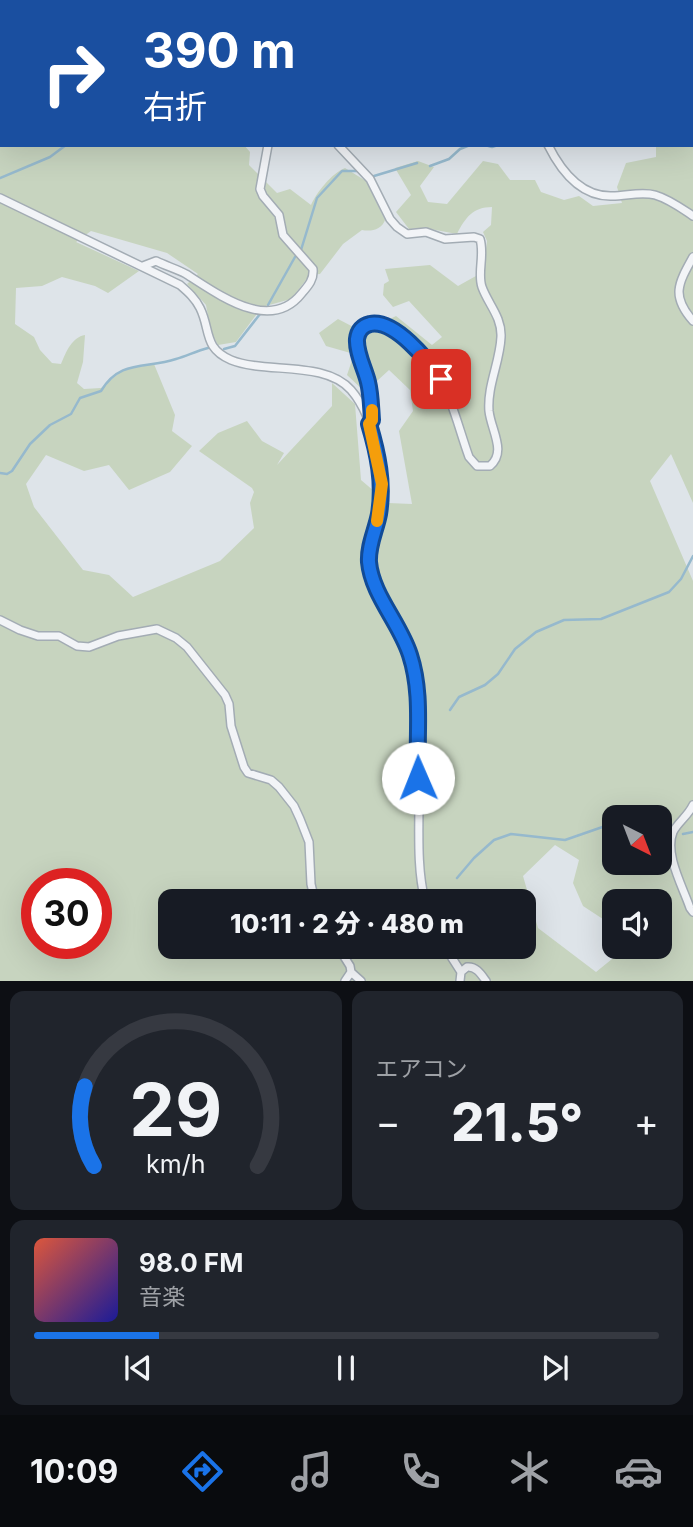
<!DOCTYPE html>
<html lang="ja">
<head>
<meta charset="utf-8">
<style>
  :root { --surface:#171b24; --page:#20242c; --text:#f1f3f6; --muted:#9ea1a6; --line:#363941; --accent:#1a73e8 }
  body { margin:0; font-family:Inter,"Noto Sans JP",sans-serif; background:var(--page); color:var(--text); height:100vh; display:flex; flex-direction:column; font-size:26px; white-space:nowrap }
  * { box-sizing:border-box; margin:0 }
  p { font-size:23px; color:var(--muted) }
  .icon { flex:none; width:38px; height:38px; fill:none; stroke:currentColor; stroke-width:2; stroke-linecap:round; stroke-linejoin:round }
  .map { position:relative; height:981px; overflow:hidden }
  .panel { display:flex; flex-direction:column; gap:10px; padding:10px; background:#0d0f14; flex:1 }
  .panel>* { flex:none }
  .top-card { position:absolute; left:0px; top:0px; width:693px; height:147px; box-shadow:0 7px 28px #0002; background:#1a4fa0; color:#fff; overflow:hidden }
  .needle { width:46px; rotate:138deg }
  .tools { position:absolute; left:602px; top:805px; display:grid; gap:14px }
  .tools a { display:grid; place-items:center; width:70px; height:70px; border-radius:14px; background:var(--surface); box-shadow:0 7px 28px #0002; font-size:35px }
  .speed { position:absolute; left:21px; top:868px; display:flex; gap:14px; font-size:35px; font-weight:700; text-align:center }
  .speed>* { display:grid; place-content:center; width:91px; height:91px; border-radius:50%; background:var(--surface); box-shadow:0 7px 28px #0002; line-height:1 }
  .speed .limit { border:10px solid #d22; background:#fff; color:#111 }
  .pin { position:absolute; display:grid; place-items:center; width:60px; height:60px; color:#fff; margin:-30px; border-radius:14px; box-shadow:0 4px 10px #0006 }
  .me { position:absolute; width:77px; margin:-38px; rotate:359deg; stroke-linejoin:round; filter:drop-shadow(0 0 5px #0008) }
  .turn { display:flex; align-items:center; gap:24px; height:147px; padding:0 28px; font-size:32px }
  .turn .icon { width:91px; height:91px; stroke-width:2.5 }
  .turn b { display:block; font-size:49px; line-height:60px }
  .big { font-size:52px; font-weight:800; line-height:1.1 }
  .panel .widget { flex:1; display:flex; flex-direction:column; justify-content:center; gap:10px; min-width:0; padding:0 24px; border-radius:14px; background:var(--page) }
  .panel .dial { align-items:center; gap:0 }
  .dial svg { height:182px; overflow:visible; fill:none; stroke:var(--line); stroke-width:7; stroke-linecap:round; text-anchor:middle }
  .dial text { fill:var(--text); stroke:none }
  .song { display:flex; align-items:center; gap:21px }
  .cover { width:84px; height:84px; border-radius:10px; background:linear-gradient(135deg,hsl(10 70% 55%),hsl(240 70% 35%)) }
  .played { height:7px; border-radius:4px; background:linear-gradient(90deg,var(--accent) 20%,var(--line) 20%) }
  .keys { display:flex; justify-content:space-around; direction:ltr }
  .heat { display:flex; justify-content:space-between; align-items:center; font-size:38px; direction:ltr }
  .panel .tiles { flex:1; display:grid; gap:10px; grid-template-columns:1fr 1fr }
  .widget:last-child { grid-column:span 2 }
  .trip { position:absolute; left:158px; top:889px; width:378px; height:70px; border-radius:14px; background:var(--surface); box-shadow:0 7px 28px #0002; font-weight:800; line-height:70px; text-align:center }
  .tab-bar { display:flex; height:112px; justify-content:space-around; align-items:center; background:#090b0e; color:var(--muted) }
  .tab-bar .icon { width:49px; height:49px }
  .tab-bar .on { color:var(--accent) }
  .tab-bar b { font-size:32px; color:var(--text) }
  .map>svg:first-child { display:block }
  .green { fill:#c7d4bf; fill-rule:evenodd }
  .lines { fill:none; stroke-linecap:round; stroke-linejoin:round }
  .stream { stroke:#96b9cd; stroke-width:2.5 }
  .street-casing { stroke:#a3acb4; stroke-width:10 }
  .street { stroke:#f2f4f7; stroke-width:7 }
  .route-casing { stroke:#114b97; stroke-width:18 }
  .route { stroke:#1a73e8; stroke-width:12 }
  .slow { stroke:#f59e0b; stroke-width:12 }
</style>
</head>
<body>
<div class="map">
<svg width="693" height="981" viewBox="0 0 693 981">
  <rect width="100%" height="100%" fill="#dee4e9"/>
  <path class="green" d="M 0,0 L 145,0 L 2,2 L 2,145 L 244,145 L 250,152 L 249,165 L 277,193 L 290,189 L 311,205 C 317,192 331,174 345,168 L 366,181 L 385,220 C 382,229 372,232 362,230 L 343,244 L 320,274 L 310,275 L 291,299 L 262,307 L 236,342 L 218,345 L 211,332 L 206,305 L 187,284 L 198,274 L 167,253 L 91,231 L 76,242 L 139,271 L 108,293 L 95,286 L 62,277 L 42,286 L 16,288 L 15,324 L 34,337 L 40,350 L 52,363 L 61,364 C 66,352 72,337 85,335 L 83,362 L 77,383 L 84,389 L 101,388 L 123,370 L 154,364 L 175,415 L 172,431 L 192,446 L 170,472 L 129,490 L 109,465 L 84,471 L 46,455 L 26,484 L 34,507 L 83,570 L 109,575 L 133,597 L 220,561 L 254,528 L 250,503 L 254,492 L 252,488 L 199,451 L 218,433 L 247,421 L 262,441 L 284,453 L 277,465 L 332,406 L 332,383 L 355,404 L 361,480 L 388,503 L 412,504 L 399,431 L 413,411 L 410,390 L 389,370 L 365,392 L 347,375 L 354,354 L 326,346 L 319,333 L 338,319 L 363,332 L 396,316 L 432,345 L 442,337 L 409,301 L 393,307 L 383,295 L 384,284 L 389,281 L 385,269 L 430,265 L 458,286 L 483,272 L 487,241 L 483,232 L 491,225 L 492,207 C 473,207 465,218 457,234 L 425,228 L 409,229 L 396,212 L 411,195 L 395,168 L 418,161 L 434,167 L 420,186 L 428,202 L 447,204 L 483,161 L 498,164 L 510,180 L 535,180 L 541,192 L 564,200 L 579,196 L 593,206 L 622,203 L 617,187 L 626,163 L 656,157 L 656,147 L 645,145 L 691,145 L 693,128 L 693,503 L 671,454 L 650,481 L 693,581 L 693,981 L 0,981 ZM 614,817 L 660,817 L 660,863 L 614,863 ZM 555,845 L 579,860 L 573,883 L 583,906 L 612,925 L 614,937 L 614,901 L 660,901 L 660,947 L 616,947 L 617,955 L 596,972 L 538,928 L 523,876 ZM 37,884 L 96,884 L 96,943 L 37,943 ZM 170,901 L 523,901 L 523,947 L 170,947 Z"/>
  <g class="lines">
    <path class="stream" d="M 236,2 L 237,0
      M 691,98 L 693,97
      M 485,145 L 492,147 L 498,145
      M 430,166 L 449,159 L 460,149 L 470,145
      M 374,176 L 417,163
      M 0,178 L 50,157 L 66,145
      M 301,250 L 317,198 L 342,171 L 358,171
      M 268,305 L 295,257
      M 224,349 L 235,346 L 260,314
      M 0,473 L 7,474 L 12,471 L 30,444 L 50,425 L 71,414 L 80,398 L 101,391 C 120,359 146,369 176,359 C 187,356 196,351 208,348
      M 450,710 L 459,697 L 485,685 L 498,674 L 515,649 L 536,632 L 564,620 L 601,619 L 669,592 L 681,579 L 693,556
      M 660,826 L 663,827
      M 683,834 L 693,832
      M 457,878 L 474,858 L 494,840 L 511,834 L 565,840 L 614,823"/>
    <g class="street-casing">
      <path id="street" d="M 465,0 L 466,2
        M 292,2 L 293,0
        M 338,145 L 370,179 L 390,219 L 397,227 L 407,234 L 426,232 L 445,239 L 474,237 L 480,239 C 485,255 477,273 482,287 C 488,304 502,317 501,337 C 500,362 487,386 489,411 C 491,430 507,452 490,466 L 477,466 L 469,457 C 460,432 453,403 441,379 C 432,361 401,330 381,324 C 376,322 371,324 365,325 C 347,341 366,366 369,385 C 371,396 371,409 372,420 L 369,424
        M 548,145 C 561,171 581,197 612,196 C 627,196 641,191 655,195 C 669,199 681,208 693,216
        M 0,198 L 180,285 C 188,292 195,298 200,308 C 211,330 203,348 231,360 C 265,374 325,360 351,390 C 376,419 386,480 379,517 C 375,532 367,547 369,563 C 372,588 390,607 401,629 C 407,643 413,659 416,674 C 421,700 418,727 417,754 C 416,769 419,785 419,801 C 419,834 417,869 425,901
        M 693,257 C 678,284 671,296 693,321
        M 143,266 L 156,261 C 166,266 177,269 186,274 C 218,294 270,334 302,293 C 309,285 314,279 313,269 L 283,235 L 279,215 L 263,196 L 260,189 L 268,145
        M 0,620 L 20,630 L 38,636 L 59,636 L 77,646 L 89,647 L 118,636 L 157,629 L 176,638 L 187,647 L 225,695 L 229,704 L 231,726 L 244,767 L 248,773 L 271,780 L 279,787 L 294,806 L 300,819 L 309,842 L 311,884 L 315,901
        M 693,805 C 688,816 678,822 673,832 C 664,854 683,887 690,908 L 693,912
        M 338,947 L 350,966 L 351,972 L 361,981
        M 445,947 L 461,972 L 460,981
        M 461,972 L 467,967 C 476,966 481,974 486,981
        M 345,981 L 351,972"/>
    </g>
    <use href="#street" class="street"/>
  </g>
  <g class="lines">
    <g class="route-casing">
      <path id="route" d="M 418,778 C 416,736 423,695 410,655 C 400,623 372,595 369,562 C 368,545 376,530 379,514 C 384,483 378,454 369,424 L 372,420 C 371,407 371,394 368,382 C 365,369 356,353 357,339 C 358,331 362,326 370,324 C 395,319 428,361 441,379"/>
    </g>
    <use href="#route" class="route"/>
    <path class="slow" d="M 372,410 L 372,420 L 369,424 L 382,484 L 377,521"/>
  </g>
</svg>
<div class="tools">
<a><svg class="needle" viewBox="-14 -14 28 28"><path d="M0-13l5 13h-10z" fill="#e53935"/><path d="M0 13l5-13h-10z" fill="#9ea1a6"/></svg></a>
<a><svg class="icon" aria-label="sound" viewBox="0 0 24 24"><path d="M4 9h4l5-4v14l-5-4H4zM17 9q2 3 0 6"/></svg></a>
</div>
<div class="speed"><div class="limit">30</div></div>
<div class="pin" style="left:441px;top:379px;background:#d93025"><svg class="icon" aria-label="arrive" viewBox="0 0 24 24"><path d="M6 21V4h12l-3 4 3 4H6"/></svg></div>
<svg class="me" style="left:418px;top:778px" viewBox="-20 -20 40 40"><circle r="19" fill="#fff"/><path d="M0-13L10 11 0 6-10 11z" fill="#1a73e8"/></svg>
<div class="trip">10:11 · 2 分 · 480 m</div>
<div class="top-card">
<div class="turn"><svg class="icon" aria-label="right" viewBox="0 0 24 24"><path d="M7 20v-9h11M14 6l5 5-5 5"/></svg><div><b>390 m</b>右折</div></div>
</div>
</div>
<section class="panel">
<div class="tiles">
<div class="widget dial"><svg viewBox="0 0 100 80">
<path d="M14 69A42 42 0 1 1 86 69"/>
<path d="M14 69A42 42 0 0 1 10 34" stroke="#1a73e8"/>
<text x="50" y="56" font-size="32" font-weight="700">29</text>
<text x="50" y="72" font-size="11">km/h</text>
</svg></div>
<div class="widget"><p>エアコン</p>
<div class="heat"><a>−</a><b class="big">21.5°</b><a>+</a></div>
</div>
<div class="widget">
<div class="song"><i class="cover"></i><div><b>98.0 FM</b><p>音楽</p></div></div>
<div class="played"></div>
<div class="keys"><svg class="icon" aria-label="previous" viewBox="0 0 24 24"><path d="M18 5L8 12l10 7zM5 5v14"/></svg><svg class="icon" aria-label="pause" viewBox="0 0 24 24"><path d="M8 5v14M16 5v14"/></svg><svg class="icon" aria-label="next" viewBox="0 0 24 24"><path d="M6 5l10 7-10 7zM19 5v14"/></svg></div>
</div>
</div>
</section>
<nav class="tab-bar">
<b>10:09</b>
<svg class="icon on" aria-label="directions" viewBox="0 0 24 24"><path d="M12 3l9 9-9 9-9-9zM9 14v-3h6M13 9l2 2-2 2"/></svg>
<svg class="icon" aria-label="music" viewBox="0 0 24 24"><path d="M9 18V5l10-2v13"/><circle cx="6" cy="18" r="3"/><circle cx="16" cy="16" r="3"/></svg>
<svg class="icon" aria-label="phone" viewBox="0 0 24 24"><path d="M5 4h4l2 5-3 2q2 4 5 5l2-3 5 2v4C11 20 4 13 5 4z"/></svg>
<svg class="icon" aria-label="climate" viewBox="0 0 24 24"><path d="M12 3v18M4 7l16 10M4 17L20 7"/></svg>
<svg class="icon" aria-label="car" viewBox="0 0 24 24"><path d="M5 17H2v-5l4-1 3-4h7l3 4 3 1v5h-3M9 17h6M6 11h13"/><circle cx="7" cy="17" r="2"/><circle cx="17" cy="17" r="2"/></svg>
</nav>
</body>
</html>
